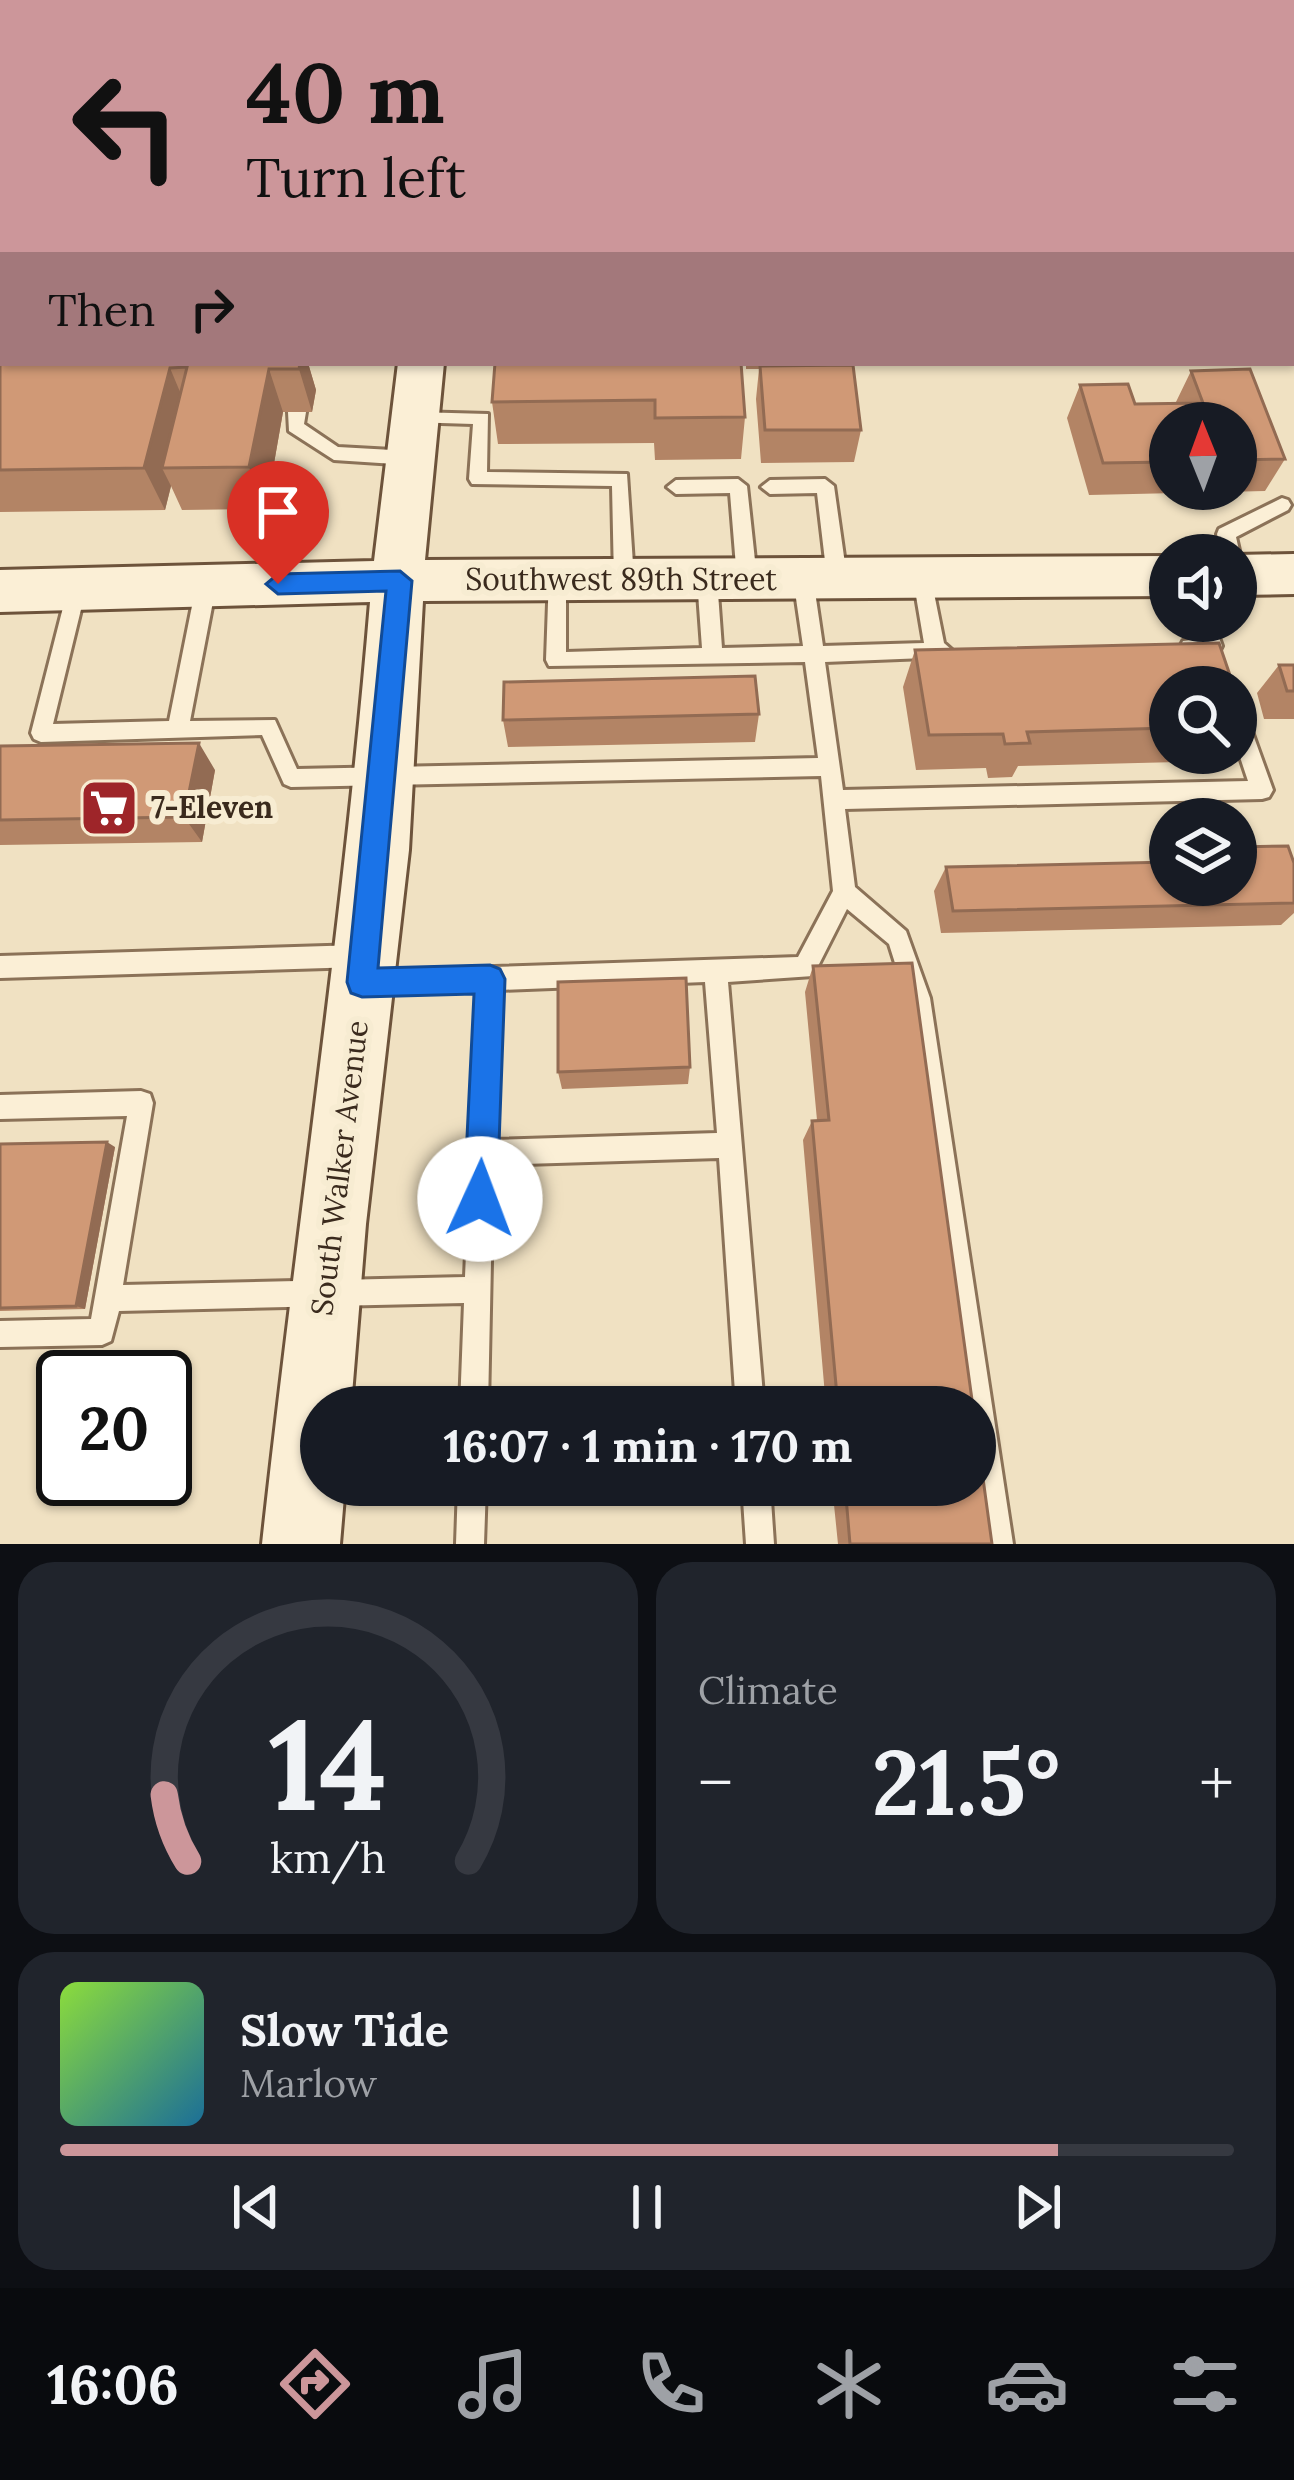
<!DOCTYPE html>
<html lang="en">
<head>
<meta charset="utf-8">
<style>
  :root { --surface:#171b24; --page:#20242c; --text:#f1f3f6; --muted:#9ea1a6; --line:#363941; --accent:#cc969a }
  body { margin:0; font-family:Lora,serif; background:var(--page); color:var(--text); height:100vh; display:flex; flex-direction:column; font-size:45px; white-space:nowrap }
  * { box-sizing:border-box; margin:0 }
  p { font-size:39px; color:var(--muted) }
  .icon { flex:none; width:66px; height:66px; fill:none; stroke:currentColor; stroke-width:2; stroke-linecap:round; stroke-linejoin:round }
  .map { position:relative; height:1544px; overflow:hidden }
  .side { display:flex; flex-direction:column; gap:18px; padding:18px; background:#0d0f14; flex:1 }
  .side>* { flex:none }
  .top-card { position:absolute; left:0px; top:0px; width:1296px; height:366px; box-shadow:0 3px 9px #0004; background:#cc969a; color:#111; overflow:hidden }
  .needle { width:78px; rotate:359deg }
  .fabs { position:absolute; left:1149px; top:402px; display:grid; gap:24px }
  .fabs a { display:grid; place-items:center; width:108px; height:108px; border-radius:50%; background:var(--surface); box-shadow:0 3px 9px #0004; font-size:60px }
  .speed { position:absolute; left:36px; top:1350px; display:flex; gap:24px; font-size:60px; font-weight:700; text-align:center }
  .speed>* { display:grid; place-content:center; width:156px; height:156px; border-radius:50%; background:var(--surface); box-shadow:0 3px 9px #0004; line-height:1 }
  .speed .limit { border:6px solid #111; border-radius:18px; background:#fff; color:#111 }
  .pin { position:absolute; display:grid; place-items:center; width:102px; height:102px; color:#fff; margin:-123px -51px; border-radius:50% 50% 50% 0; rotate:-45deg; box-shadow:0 0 12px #0007 }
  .pin .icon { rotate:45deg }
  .me { position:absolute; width:132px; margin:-66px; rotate:2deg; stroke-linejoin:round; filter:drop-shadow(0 0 9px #0008) }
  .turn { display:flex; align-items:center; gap:42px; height:252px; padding:0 48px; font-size:54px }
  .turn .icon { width:156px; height:156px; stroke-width:2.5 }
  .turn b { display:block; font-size:84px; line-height:102px }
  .then { display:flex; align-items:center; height:114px; padding:0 48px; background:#0003; gap:24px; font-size:45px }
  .big { font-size:90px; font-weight:700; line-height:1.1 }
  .side .tile { flex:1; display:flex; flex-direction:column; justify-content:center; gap:18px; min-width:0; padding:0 42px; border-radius:36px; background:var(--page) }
  .side .dial { align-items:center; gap:0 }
  .dial svg { height:312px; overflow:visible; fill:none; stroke:var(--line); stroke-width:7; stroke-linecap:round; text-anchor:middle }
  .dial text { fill:var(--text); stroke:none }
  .song { display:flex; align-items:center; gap:36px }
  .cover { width:144px; height:144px; border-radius:18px; background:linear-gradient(135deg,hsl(90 70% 55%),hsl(200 70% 35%)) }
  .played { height:12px; border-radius:6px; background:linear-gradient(90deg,var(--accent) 85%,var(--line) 85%) }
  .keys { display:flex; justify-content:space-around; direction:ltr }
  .heat { display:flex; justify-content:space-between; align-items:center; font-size:66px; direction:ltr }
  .side .tiles { flex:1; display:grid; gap:18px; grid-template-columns:1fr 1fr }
  .tile:last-child { grid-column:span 2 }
  .trip { position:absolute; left:300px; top:1386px; width:696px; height:120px; border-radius:60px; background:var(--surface); box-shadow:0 3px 9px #0004; font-weight:700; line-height:120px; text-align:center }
  .tabs { display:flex; height:192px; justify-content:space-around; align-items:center; background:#090b0e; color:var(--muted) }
  .tabs .icon { width:84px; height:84px }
  .tabs .active { color:var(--accent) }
  .tabs b { font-size:54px; color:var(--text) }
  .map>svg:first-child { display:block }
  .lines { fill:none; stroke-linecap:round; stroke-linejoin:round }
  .lane-casing { stroke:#8b7258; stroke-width:6 }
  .street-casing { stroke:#8b7258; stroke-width:6 }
  .secondary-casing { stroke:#6d533b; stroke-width:6 }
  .lane { fill:#fbefd6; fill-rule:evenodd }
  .street { fill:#fbefd6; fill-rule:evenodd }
  .secondary { fill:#fbefd6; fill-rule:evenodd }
  .wall { fill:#b38465; fill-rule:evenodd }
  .shaded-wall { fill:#926b53 }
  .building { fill:#d09976; stroke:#926b53; stroke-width:3 }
  .route { fill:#1a73e8; stroke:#114b97; stroke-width:3 }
  .labels { text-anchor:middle; stroke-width:12; stroke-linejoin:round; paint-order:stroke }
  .street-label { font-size:30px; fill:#3a2a1d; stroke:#f7ecd2 }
  .poi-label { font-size:30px; font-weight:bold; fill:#3a2a1d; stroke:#f7ecd2; text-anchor:start }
</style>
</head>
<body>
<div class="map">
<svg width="1294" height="1544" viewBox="0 0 1294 1544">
  <rect width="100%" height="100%" fill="#f0e1c2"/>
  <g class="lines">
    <g class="lane-casing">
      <path id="lane" d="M 0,176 L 3,176 L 3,186 L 0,186 Z
        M 0,227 L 3,227 L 3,237 L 0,237 Z
        M 297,406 L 306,412 L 304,424 L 338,447 L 410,451 L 419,458 L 410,465 L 334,460 L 289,431 L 288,412 Z
        M 415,412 L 488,414 L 487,472 L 627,474 L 634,579 L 631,584 L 624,587 L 614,579 L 612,486 L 472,484 L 469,479 L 473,424 L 409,422 L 406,418 Z
        M 738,479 L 747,486 L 757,579 L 747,587 L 737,579 L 730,493 L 676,494 L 667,487 L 676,480 Z
        M 825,479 L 834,486 L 847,578 L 837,585 L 827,578 L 817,493 L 770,494 L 761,487 L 770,480 Z
        M 1282,498 L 1288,500 L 1291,505 L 1288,510 L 1236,537 L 1240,555 L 1238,560 L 1236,555 L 1222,555 L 1217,534 L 1219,529 Z
        M 707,571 L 717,579 L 722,648 L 803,646 L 793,578 L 803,571 L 813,578 L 823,646 L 924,643 L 913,578 L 916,573 L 930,573 L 944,643 L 953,651 L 950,657 L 825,662 L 843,790 L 1248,781 L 1236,745 L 1236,706 L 1243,709 L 1246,715 L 1273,790 L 1269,797 L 1262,799 L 845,809 L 855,887 L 906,931 L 930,998 L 1013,1544 L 985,1544 L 975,1477 L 975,1407 L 965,1407 L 906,998 L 889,944 L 847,909 L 813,976 L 728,982 L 764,1407 L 736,1407 L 719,1158 L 493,1165 L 488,1407 L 460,1407 L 464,1303 L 119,1311 L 111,1341 L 102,1345 L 0,1347 L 0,1321 L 91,1319 L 127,1116 L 0,1119 L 0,1095 L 141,1091 L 150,1094 L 153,1103 L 123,1285 L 465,1277 L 477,990 L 370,993 L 362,990 L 358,982 L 362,974 L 370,971 L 798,957 L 833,891 L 821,776 L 291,787 L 284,784 L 262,735 L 41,742 L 34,739 L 31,733 L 69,584 L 76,581 L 86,589 L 53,724 L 169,721 L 196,586 L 206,578 L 216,586 L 190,721 L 275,720 L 297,769 L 818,758 L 805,662 L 549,666 L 546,660 L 549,575 L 563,575 L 566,580 L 566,652 L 702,648 L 697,579 ZM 705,982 L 717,1133 L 494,1140 L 500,990 Z
        M 1193,621 L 1213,621 L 1222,646 L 1219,652 L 1183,653 L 1180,647 L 1183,641 L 1199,639 Z
        M 359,945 L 367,948 L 370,956 L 367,964 L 359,967 L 0,978 L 0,956 Z
        M 458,1485 L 486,1485 L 484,1544 L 456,1544 Z
        M 742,1485 L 770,1485 L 774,1544 L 746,1544 Z"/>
    </g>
    <g class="street-casing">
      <path id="street" d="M 733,0 L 856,0 L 731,3 Z"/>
    </g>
    <g class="secondary-casing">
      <path id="secondary" d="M 446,0 L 482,0 L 482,3 L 446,3 Z
        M 398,363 L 444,363 L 425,560 L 1170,556 L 1170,596 L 423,601 L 409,850 L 366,1224 L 351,1407 L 321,1407 L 321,1485 L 345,1485 L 340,1544 L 262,1544 C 296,1230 344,917 370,602 L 0,612 L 0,570 L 374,561 Z
        M 1294,554 L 1294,594 L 1236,595 L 1235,555 Z"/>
    </g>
    <use href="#lane" class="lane"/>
    <use href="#street" class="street"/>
    <use href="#secondary" class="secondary"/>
  </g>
  <path class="wall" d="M 0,240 L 3,363 L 308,363 L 316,390 L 312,412 L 283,412 L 266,509 L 182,510 L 171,486 L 165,510 L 0,512 Z
    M 495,363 L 745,417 L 741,459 L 655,460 L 654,443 L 498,444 L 492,402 Z
    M 746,363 L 819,363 L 819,365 L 861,430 L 854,462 L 761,463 L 756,399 L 759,369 L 746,369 Z
    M 1191,371 L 1285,459 L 1265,491 L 1089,495 L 1067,418 L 1080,385 L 1135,404 L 1175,404 ZM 1170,423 L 1236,423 L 1236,489 L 1170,489 Z
    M 915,650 L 1170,687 L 1170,753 L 1225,753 L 1218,761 L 1018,766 L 1012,777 L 988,778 L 986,768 L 916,770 L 903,687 Z
    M 1279,665 L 1294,665 L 1294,719 L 1264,719 L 1257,693 Z
    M 1236,695 L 1246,726 L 1236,739 Z
    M 759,714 L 755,742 L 508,747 L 503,720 Z
    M 0,746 L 215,770 L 202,842 L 0,845 Z
    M 1294,863 L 1294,913 L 1281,925 L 941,933 L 934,891 L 946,867 Z
    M 813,966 L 973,1407 L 826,1407 L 803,1140 L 812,1121 L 817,1120 L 805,992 Z
    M 690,1067 L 688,1084 L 562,1089 L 558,1072 Z
    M 0,1144 L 115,1147 L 85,1309 L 0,1311 Z
    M 832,1485 L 975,1485 L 992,1544 L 838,1544 Z"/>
  <path class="shaded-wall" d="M 300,363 L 308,363 L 316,390 L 312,412 L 299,369 Z
    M 170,368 L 188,411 L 162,468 L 171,486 L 165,510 L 144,468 Z
    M 269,369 L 283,412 L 266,509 L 249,467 Z
    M 199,743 L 215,770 L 202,842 L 184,817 Z
    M 107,1142 L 115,1147 L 85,1309 L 76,1306 Z"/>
  <path class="building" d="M 0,240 L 3,240 L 3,363 L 300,363 L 299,369 L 269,369 L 249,467 L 162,468 L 187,367 L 170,368 L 144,468 L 0,470 Z
    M 495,363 L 741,363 L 745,417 L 655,418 L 655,400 L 492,402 Z
    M 853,365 L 861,430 L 765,430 L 760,366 Z
    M 1250,369 L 1285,459 L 1236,460 L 1236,423 L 1170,423 L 1170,462 L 1103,463 L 1080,385 L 1128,384 L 1135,404 L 1203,403 L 1191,371 Z
    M 1219,643 L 1234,687 L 1170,687 L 1170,728 L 1027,732 L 1030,743 L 1005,744 L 1003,734 L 929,735 L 915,650 Z
    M 1279,665 L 1294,665 L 1294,691 L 1287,691 Z
    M 755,676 L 759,714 L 503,720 L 504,682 Z
    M 1236,695 L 1246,726 L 1236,727 Z
    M 199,743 L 184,817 L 0,820 L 0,746 Z
    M 1288,846 L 1294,863 L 1294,903 L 953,911 L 946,867 L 1170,862 L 1170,885 L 1236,885 L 1236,847 Z
    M 912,963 L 973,1407 L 838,1407 L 812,1121 L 829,1120 L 813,966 Z
    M 686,978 L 690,1067 L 558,1072 L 558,982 Z
    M 107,1142 L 76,1306 L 0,1308 L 0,1144 Z
    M 975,1420 L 992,1544 L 850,1544 L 845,1485 L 975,1485 Z"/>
  <path class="route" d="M 400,571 L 412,581 L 378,968 L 490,965 L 500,969 L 505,979 L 497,1199 L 492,1210 L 480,1215 L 469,1210 L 464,1199 L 474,994 L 362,997 L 351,993 L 347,982 L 386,591 L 278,594 L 266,584 L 278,574 Z"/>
  <defs>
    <g id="supermarket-square" transform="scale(3)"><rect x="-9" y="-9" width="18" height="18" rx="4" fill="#9e2529" stroke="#f7ecd2"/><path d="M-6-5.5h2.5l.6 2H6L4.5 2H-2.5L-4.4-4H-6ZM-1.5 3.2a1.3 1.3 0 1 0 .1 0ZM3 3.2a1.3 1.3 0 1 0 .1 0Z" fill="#fff"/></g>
  </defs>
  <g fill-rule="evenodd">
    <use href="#supermarket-square" x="109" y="808"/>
  </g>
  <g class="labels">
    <g class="street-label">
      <text x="621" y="590">Southwest 89th Street</text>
      <text transform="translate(340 1168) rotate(-83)" y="10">South Walker Avenue</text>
    </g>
    <g class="poi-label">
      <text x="151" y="818">7-Eleven</text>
    </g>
  </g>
</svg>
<div class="fabs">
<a><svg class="needle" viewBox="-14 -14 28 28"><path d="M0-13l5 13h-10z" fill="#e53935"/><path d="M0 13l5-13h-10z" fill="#9ea1a6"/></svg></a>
<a><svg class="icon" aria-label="sound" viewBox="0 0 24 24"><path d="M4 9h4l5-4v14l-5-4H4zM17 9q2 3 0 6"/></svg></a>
<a><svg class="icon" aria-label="search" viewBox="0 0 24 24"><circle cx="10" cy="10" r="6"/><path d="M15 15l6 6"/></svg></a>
<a><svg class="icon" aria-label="layers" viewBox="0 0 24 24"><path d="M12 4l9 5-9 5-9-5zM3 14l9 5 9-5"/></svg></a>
</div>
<div class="speed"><div class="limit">20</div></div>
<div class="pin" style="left:278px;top:584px;background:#d93025"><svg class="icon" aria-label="arrive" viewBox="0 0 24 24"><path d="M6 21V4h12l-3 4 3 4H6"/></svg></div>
<svg class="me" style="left:480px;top:1199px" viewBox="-20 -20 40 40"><circle r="19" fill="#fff"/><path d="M0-13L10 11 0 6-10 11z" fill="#1a73e8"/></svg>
<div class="trip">16:07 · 1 min · 170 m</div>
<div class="top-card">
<div class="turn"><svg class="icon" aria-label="left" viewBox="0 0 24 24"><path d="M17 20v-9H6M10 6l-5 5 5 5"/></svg><div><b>40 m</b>Turn left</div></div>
<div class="then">Then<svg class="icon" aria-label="right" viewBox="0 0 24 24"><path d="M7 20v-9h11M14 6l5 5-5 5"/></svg></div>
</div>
</div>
<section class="side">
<div class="tiles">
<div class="tile dial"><svg viewBox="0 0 100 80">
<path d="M14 69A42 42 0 1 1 86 69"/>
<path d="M14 69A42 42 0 0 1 8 52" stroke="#cc969a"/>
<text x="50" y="56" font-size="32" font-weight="700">14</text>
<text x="50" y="72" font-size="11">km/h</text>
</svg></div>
<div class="tile"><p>Climate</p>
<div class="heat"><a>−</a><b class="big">21.5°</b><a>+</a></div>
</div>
<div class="tile">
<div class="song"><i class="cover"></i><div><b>Slow Tide</b><p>Marlow</p></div></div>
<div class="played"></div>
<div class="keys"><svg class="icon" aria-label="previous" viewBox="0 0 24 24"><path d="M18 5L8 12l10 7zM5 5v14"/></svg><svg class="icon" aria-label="pause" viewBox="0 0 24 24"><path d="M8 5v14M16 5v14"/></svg><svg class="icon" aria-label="next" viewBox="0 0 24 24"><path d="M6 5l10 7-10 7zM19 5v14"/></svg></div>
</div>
</div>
</section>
<nav class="tabs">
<b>16:06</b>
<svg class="icon active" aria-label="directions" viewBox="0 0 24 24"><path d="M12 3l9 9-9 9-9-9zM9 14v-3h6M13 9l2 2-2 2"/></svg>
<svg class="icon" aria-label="music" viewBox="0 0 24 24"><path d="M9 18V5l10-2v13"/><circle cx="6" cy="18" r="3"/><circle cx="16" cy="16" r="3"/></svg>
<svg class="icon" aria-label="phone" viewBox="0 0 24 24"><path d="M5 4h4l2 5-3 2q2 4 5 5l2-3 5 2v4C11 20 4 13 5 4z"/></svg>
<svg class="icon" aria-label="climate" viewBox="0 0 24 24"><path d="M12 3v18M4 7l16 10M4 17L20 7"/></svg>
<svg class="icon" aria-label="car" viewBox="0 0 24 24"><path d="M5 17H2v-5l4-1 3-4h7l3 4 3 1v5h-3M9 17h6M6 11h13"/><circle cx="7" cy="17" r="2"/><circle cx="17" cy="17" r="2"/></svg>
<svg class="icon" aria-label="filters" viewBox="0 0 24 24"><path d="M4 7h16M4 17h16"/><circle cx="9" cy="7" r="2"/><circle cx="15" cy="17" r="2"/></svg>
</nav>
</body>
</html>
